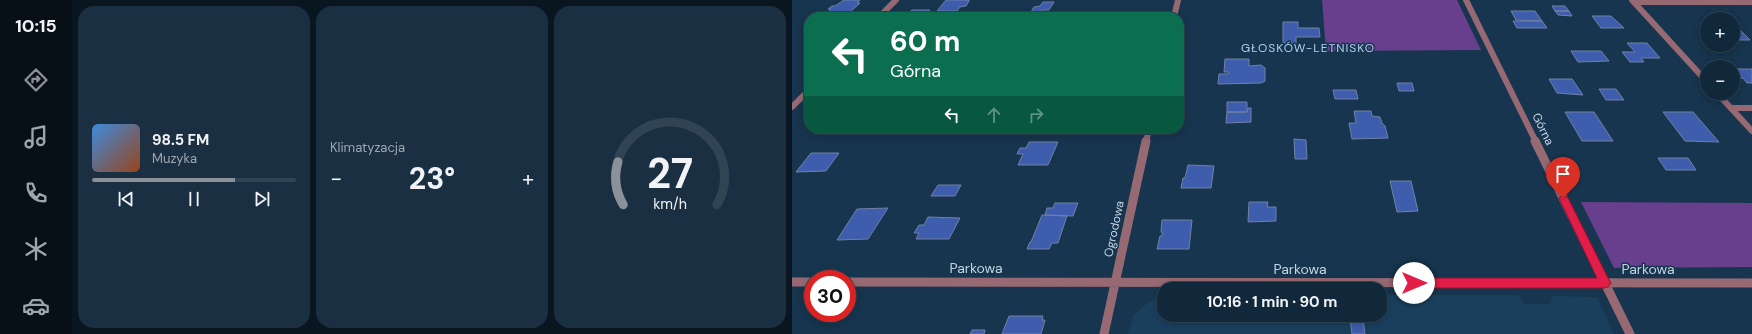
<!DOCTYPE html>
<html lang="pl">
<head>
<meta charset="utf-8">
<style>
  :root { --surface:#11283a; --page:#1a3042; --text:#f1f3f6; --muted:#9ca6af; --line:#304454; --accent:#8c9099 }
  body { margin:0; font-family:"DM Sans",sans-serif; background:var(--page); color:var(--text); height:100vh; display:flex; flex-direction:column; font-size:15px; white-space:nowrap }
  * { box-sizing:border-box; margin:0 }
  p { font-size:13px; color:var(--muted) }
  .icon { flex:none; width:22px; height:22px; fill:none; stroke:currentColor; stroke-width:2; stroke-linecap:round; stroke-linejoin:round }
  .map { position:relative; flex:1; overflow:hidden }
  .details { display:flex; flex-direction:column; gap:6px; padding:6px; background:#091620; width:720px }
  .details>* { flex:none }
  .hud { position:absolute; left:12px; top:12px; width:380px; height:122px; border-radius:16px; box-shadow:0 2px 10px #0003,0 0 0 1px var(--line); background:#0b6e4f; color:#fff; overflow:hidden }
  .fabs { position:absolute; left:908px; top:12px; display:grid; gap:8px }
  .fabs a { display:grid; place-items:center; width:40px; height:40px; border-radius:50%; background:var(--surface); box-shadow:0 2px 10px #0003,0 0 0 1px var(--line); font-size:20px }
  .speed { position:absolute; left:12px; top:270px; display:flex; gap:8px; font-size:20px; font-weight:700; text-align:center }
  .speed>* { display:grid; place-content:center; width:52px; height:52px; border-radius:50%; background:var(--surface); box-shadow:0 2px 10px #0003,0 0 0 1px var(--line); line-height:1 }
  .speed .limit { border:6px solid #d22; background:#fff; color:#111 }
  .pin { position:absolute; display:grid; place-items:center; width:34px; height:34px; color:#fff; margin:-41px -17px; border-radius:50% 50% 50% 0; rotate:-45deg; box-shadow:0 0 4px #0007 }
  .pin .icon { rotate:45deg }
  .me { position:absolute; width:44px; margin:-22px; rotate:90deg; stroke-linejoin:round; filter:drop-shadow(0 0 3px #0008) }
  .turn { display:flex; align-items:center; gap:14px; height:84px; padding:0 20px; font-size:18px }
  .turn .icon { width:52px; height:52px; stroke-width:2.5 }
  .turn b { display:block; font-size:28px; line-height:34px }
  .lanes { display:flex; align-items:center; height:38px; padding:0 20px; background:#0003; justify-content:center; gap:20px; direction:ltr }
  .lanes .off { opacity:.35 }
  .big { font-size:30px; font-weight:700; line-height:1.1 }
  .details .card { flex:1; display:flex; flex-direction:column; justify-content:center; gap:6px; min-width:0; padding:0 14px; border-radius:16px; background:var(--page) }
  .details .dial { align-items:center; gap:0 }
  .dial svg { height:104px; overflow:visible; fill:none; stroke:var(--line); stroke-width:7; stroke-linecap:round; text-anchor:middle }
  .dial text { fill:var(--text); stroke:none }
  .song { display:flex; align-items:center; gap:12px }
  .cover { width:48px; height:48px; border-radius:6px; background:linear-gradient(135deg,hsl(210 70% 55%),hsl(20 70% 35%)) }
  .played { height:4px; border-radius:2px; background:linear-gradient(90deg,var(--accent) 70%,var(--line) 70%) }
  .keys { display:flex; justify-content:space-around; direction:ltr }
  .heat { display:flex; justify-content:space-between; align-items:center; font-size:22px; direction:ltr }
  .details .tiles { flex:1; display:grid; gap:6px; grid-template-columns:repeat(3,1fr) }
  .trip { position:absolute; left:365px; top:282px; width:230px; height:40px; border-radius:16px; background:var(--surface); box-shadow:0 2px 10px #0003,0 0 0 1px var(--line); font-weight:700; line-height:40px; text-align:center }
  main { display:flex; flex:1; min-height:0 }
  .menu { display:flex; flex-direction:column; width:72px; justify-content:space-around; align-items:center; background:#071017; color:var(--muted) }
  .menu .icon { width:28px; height:28px }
  .menu .current { color:var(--accent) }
  .menu b { font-size:18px; color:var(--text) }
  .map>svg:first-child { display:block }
  .built { fill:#1a3f5d }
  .green { fill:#673f8d }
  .building { fill:#3e5dad; stroke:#7181a5 }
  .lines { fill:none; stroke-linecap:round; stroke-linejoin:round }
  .service { stroke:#976973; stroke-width:6 }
  .minor-far1 { stroke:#976973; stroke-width:6 }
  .minor { stroke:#976973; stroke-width:9 }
  .route { fill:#e11d48; stroke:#92132f }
  .labels { text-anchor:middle; stroke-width:3; stroke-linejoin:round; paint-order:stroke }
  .far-quarter-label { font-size:12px; letter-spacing:1px; fill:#add0ef; stroke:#17354e }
  .street-label { font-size:12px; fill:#c3d4e3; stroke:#17354e }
  .near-street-label { font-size:14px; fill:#c3d4e3; stroke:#17354e }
</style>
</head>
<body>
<main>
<nav class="menu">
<b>10:15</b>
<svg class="icon current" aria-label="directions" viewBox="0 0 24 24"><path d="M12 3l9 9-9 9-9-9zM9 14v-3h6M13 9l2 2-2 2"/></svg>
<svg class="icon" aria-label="music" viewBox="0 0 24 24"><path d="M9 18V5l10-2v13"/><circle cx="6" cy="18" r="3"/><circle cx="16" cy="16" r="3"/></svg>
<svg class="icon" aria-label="phone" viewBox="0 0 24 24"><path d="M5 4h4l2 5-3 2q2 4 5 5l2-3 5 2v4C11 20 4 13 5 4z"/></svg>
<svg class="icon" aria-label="climate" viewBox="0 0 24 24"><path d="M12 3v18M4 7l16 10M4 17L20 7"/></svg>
<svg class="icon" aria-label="car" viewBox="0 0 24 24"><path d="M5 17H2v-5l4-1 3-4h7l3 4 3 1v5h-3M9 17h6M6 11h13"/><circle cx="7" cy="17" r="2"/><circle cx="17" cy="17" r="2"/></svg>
</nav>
<section class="details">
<div class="tiles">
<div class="card">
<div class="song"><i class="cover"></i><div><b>98.5 FM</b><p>Muzyka</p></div></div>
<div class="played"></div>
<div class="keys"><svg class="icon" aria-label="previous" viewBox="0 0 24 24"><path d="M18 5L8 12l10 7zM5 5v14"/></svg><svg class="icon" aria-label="pause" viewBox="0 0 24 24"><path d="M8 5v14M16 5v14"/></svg><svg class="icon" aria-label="next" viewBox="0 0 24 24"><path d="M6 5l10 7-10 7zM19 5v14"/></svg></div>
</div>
<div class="card"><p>Klimatyzacja</p>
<div class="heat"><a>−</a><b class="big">23°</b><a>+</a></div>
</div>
<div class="card dial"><svg viewBox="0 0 100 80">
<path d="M14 69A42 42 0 1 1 86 69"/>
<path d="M14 69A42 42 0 0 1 10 36" stroke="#8c9099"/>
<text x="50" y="56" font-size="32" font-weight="700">27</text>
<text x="50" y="72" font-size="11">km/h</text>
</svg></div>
</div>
</section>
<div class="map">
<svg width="960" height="334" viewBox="0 0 960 334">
  <rect width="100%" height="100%" fill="#17354e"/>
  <path class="built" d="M 588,295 L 725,295 L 733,304 L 758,304 L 760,296 L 805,297 L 822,334 L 336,334 L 341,315 L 361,299 L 372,299 L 372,315 L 588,315 Z"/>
  <path class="green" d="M 530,0 L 665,0 L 689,50 L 534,51 Z
    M 789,202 L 960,203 L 960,267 L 822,268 Z"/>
  <path class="building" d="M 52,0 L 68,0 L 65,3 L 68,3 L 56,14 L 34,14 L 39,9 L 36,9 L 40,6 L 43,6 Z
    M 154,0 L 177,0 L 177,1 L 174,6 L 168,7 L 165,11 L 145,11 Z
    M 251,2 L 262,2 L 257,10 L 249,10 L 245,17 L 236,17 L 242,7 L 248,6 Z
    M 760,6 L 773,6 L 777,11 L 763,11 Z
    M 120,10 L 138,10 L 132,17 L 113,16 Z
    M 719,11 L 743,11 L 750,21 L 724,20 Z
    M 763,11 L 777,11 L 780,16 L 766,15 Z
    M 800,16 L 819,16 L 832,28 L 809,28 Z
    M 721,21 L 750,21 L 755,28 L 725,28 Z
    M 491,22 L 506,22 L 506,28 L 527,28 L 528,37 L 504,37 L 504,44 L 491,43 Z
    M 941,24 L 943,25 L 958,40 L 941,40 Z
    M 835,43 L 855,43 L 868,58 L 849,58 L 852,62 L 838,62 L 830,52 L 843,52 Z
    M 779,51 L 809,51 L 817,61 L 786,62 Z
    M 433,59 L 457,59 L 457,66 L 469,65 L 473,68 L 473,81 L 469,83 L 426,84 L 427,74 L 436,74 L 437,72 L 432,72 Z
    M 941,69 L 960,69 L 960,83 L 955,83 L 951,78 L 948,78 L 941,72 Z
    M 757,79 L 780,79 L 791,95 L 765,93 Z
    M 605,83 L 620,83 L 622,91 L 607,91 Z
    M 807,89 L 824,89 L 832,100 L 814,100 Z
    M 541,90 L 564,90 L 566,99 L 543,99 Z
    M 435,102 L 455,102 L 455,112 L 435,112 Z
    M 456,108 L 459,108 L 459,122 L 434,123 L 435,112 L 455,112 Z
    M 562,111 L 579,111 L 580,116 L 588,117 L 590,123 L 593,126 L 596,138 L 560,139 L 557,123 L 564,123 Z
    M 773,112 L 802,112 L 821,141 L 790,141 Z
    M 871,112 L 901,112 L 927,142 L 893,141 Z
    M 30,129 L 74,129 L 73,131 L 62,132 L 28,131 Z
    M 502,139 L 514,140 L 515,159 L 503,159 Z
    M 237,142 L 266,142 L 256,165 L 226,165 L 231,154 L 225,154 L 228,148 L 234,148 Z
    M 19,153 L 47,153 L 34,171 L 4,172 Z
    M 866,158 L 896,158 L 904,170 L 874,170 Z
    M 396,165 L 422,166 L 419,188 L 389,188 L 391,178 L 393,178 Z
    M 598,181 L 619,181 L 626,211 L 605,212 Z
    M 146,185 L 169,185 L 163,196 L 139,196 Z
    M 457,202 L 476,202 L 475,207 L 484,207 L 484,221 L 456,222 Z
    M 263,203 L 286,203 L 281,216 L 253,215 L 255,208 L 261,208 Z
    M 96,208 L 76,239 L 45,240 L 65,209 Z
    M 250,215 L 275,216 L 266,243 L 260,243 L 257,249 L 235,249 L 238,242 L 239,242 Z
    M 136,217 L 168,218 L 157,239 L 124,239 L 127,233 L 122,233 L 127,225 L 132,225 Z
    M 370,220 L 400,220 L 397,249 L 365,249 L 368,236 L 370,236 L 370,232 L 369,232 Z
    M 217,316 L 251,316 L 250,320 L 253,320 L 249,334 L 210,334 Z
    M 558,318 L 571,318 L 573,334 L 560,334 Z
    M 180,330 L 193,330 L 192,334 L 178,334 Z"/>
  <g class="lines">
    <path class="service" d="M 842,2 L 960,2
      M 939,108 L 960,108"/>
    <path class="minor-far1" d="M 674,0 L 744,142
      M 840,0 L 915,82
      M 87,17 L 104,0
      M 382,17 L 386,0
      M 925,93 L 960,131
      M 0,107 L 17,90
      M 354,142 L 357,129"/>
    <path class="minor" d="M 743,141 L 838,334
      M 0,282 L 21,282
      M 55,282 L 960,283
      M 312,334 L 354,141"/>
  </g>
  <path class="route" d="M 771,194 L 776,198 L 817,280 L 819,283 L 817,286 L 813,288 L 622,288 L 618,286 L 617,283 L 618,279 L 622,278 L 805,278 L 767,198 Z"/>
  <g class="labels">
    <g class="far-quarter-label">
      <text x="516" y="52">GŁOSKÓW-LETNISKO</text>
    </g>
    <g class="street-label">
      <text transform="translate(751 129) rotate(64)" y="4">Górna</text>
      <text transform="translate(322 229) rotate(-78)" y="4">Ogrodowa</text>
    </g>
    <g class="near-street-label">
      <text x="184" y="273">Parkowa</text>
      <text x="508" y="274">Parkowa</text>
      <text x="856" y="274">Parkowa</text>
    </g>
  </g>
</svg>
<div class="fabs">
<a>+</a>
<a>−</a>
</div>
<div class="speed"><div class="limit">30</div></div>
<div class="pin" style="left:771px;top:198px;background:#d93025"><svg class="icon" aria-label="arrive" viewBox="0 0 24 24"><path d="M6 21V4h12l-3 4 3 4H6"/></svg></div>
<svg class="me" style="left:622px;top:283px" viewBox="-20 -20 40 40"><circle r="19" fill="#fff"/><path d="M0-13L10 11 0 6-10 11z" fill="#e11d48"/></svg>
<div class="trip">10:16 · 1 min · 90 m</div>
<div class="hud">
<div class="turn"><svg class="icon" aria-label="left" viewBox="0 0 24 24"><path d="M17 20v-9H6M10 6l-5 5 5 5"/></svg><div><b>60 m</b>Górna</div></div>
<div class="lanes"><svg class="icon" aria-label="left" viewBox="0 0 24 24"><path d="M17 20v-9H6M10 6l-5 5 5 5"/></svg><svg class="icon off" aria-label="ahead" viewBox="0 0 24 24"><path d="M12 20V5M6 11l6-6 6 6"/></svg><svg class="icon off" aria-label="right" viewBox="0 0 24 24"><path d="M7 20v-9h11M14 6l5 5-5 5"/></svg></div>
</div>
</div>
</main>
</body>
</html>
